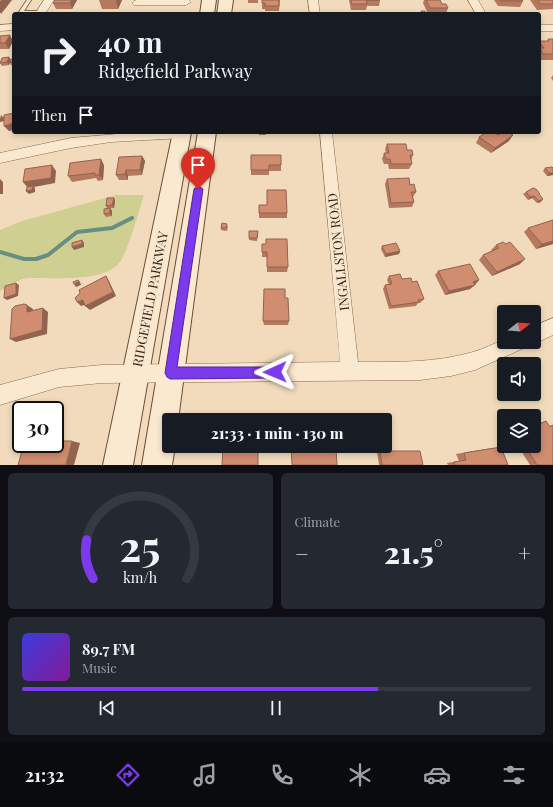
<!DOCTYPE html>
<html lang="en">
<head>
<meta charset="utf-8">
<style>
  :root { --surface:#171b24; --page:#242831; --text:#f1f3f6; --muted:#9ea1a6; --line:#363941; --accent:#7c3aed }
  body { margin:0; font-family:"Playfair Display",serif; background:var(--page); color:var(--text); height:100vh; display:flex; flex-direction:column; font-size:15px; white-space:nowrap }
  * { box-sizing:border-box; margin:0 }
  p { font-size:13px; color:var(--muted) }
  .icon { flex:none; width:22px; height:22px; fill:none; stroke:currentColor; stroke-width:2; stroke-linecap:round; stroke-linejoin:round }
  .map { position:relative; height:465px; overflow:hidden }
  .drawer { display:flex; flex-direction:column; gap:8px; padding:8px; background:#0d0f14; flex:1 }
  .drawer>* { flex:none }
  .guide { position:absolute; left:12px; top:12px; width:529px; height:122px; border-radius:4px; box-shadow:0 2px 6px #0003; background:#171b24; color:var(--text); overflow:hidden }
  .needle { width:26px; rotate:73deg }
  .fabs { position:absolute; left:497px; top:305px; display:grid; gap:8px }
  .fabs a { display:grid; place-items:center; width:44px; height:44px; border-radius:4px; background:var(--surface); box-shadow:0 2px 6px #0003; font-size:20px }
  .speed { position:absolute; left:12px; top:401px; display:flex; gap:8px; font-size:20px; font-weight:700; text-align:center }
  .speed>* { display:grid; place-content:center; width:52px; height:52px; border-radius:50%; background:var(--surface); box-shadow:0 2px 6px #0003; line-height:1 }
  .speed .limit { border:2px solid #111; border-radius:6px; background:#fff; color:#111 }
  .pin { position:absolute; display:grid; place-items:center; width:34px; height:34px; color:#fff; margin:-41px -17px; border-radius:50% 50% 50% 0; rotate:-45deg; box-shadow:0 0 4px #0007 }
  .pin .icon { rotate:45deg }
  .me { position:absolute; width:44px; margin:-22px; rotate:269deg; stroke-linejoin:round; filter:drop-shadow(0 0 3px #0008) }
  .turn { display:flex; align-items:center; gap:14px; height:84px; padding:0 20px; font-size:18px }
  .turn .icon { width:52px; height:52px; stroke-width:2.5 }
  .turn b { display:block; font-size:28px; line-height:34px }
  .then { display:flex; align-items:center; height:38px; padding:0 20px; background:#0003; gap:8px; font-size:15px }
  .big { font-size:30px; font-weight:800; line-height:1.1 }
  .drawer .tile { flex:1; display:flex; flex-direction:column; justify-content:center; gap:6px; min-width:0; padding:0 14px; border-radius:6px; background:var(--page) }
  .drawer .dial { align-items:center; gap:0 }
  .dial svg { height:104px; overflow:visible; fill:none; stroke:var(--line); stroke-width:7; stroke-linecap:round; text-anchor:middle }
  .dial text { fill:var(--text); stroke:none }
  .song { display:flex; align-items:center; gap:12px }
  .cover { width:48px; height:48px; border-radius:6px; background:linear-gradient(135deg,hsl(240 70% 55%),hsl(290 70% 35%)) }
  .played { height:4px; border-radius:2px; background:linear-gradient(90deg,var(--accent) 70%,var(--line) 70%) }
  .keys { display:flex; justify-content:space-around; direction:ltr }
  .heat { display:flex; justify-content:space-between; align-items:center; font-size:22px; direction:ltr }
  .drawer .tiles { flex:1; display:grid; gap:8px; grid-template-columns:1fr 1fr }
  .tile:last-child { grid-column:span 2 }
  .trip { position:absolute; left:162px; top:413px; width:230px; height:40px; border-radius:4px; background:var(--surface); box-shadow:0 2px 6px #0003; font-weight:800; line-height:40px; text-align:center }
  .tabs { display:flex; height:64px; justify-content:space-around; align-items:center; background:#090b0e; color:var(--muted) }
  .tabs .icon { width:28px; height:28px }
  .tabs .active { color:var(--accent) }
  .tabs b { font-size:18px; color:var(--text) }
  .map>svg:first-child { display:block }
  .green { fill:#cecf90 }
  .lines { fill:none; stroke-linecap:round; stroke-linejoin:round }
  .stream { stroke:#678f81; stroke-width:4 }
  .lane-casing { stroke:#896b54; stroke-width:2 }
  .street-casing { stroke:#896b54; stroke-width:1 }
  .secondary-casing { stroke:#6b4c38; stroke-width:2 }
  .lane { fill:#fbe9cf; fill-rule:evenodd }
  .street { fill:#fbe9cf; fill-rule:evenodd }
  .secondary { fill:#fbe9cf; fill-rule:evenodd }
  .wall { fill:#b4795f }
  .shaded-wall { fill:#92634e }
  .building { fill:#d18d6f; stroke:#92634e }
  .route { fill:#7c3aed; stroke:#51269a }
  .labels { text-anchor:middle; stroke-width:4; stroke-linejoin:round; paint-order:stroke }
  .street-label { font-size:13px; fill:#37251a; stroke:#f8e6cc }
</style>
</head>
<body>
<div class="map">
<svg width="553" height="465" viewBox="0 0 553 465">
  <rect width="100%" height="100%" fill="#f1dbbc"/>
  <path class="green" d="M 116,195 L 144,195 C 139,210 128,254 118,264 C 101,283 51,277 28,278 L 22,279 L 0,291 L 0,230 L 22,221 Z"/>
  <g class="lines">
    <path class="stream" d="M 0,252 L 24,259 L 36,259 L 48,255 L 77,232 L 112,228 L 132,218"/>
    <g class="lane-casing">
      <path id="lane" d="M 27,0 L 31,0 L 24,11 L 43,11 L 43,13 L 19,13 L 19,12 Z"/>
    </g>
    <g class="street-casing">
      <path id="street" d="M 44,0 L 54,0 L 45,14 L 35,14 Z
        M 137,0 L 189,0 L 191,2 L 186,5 L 134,5 L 132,3 L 134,1 Z
        M 308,0 L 318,0 L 320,14 L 310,14 Z
        M 468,0 L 478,0 L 486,14 L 476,14 Z
        M 14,24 L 14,30 L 0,31 L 0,25 Z
        M 539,25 L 553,25 L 553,31 L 539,31 Z
        M 140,132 L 187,132 L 188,134 L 186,137 L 182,138 L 111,142 L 71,148 L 0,163 L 0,153 L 71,138 Z
        M 320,132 L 332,132 L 358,362 C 397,362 435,363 473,352 C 483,349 494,344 504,339 L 504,342 L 527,342 L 524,348 L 475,370 L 451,376 L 420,380 L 102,383 L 59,387 L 0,405 L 0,385 L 59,369 L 102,365 L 340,362 Z
        M 553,318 L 553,335 L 534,344 L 530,342 L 534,342 L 534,326 Z"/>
    </g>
    <g class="secondary-casing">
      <path id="secondary" d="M 202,0 L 216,0 L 214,14 L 200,14 Z
        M 219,0 L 233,0 L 231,14 L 217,14 Z
        M 173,132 L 191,132 L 133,465 L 103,465 Z
        M 198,132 L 216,132 L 178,420 L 169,420 L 169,446 L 175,446 L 172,465 L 142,465 Z"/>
    </g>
    <use href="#lane" class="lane"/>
    <use href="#street" class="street"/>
    <use href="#secondary" class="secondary"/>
  </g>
  <path class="wall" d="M 77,0 L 72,9 L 56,9 L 53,3 Z
    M 99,0 L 122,0 L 118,9 L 102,9 Z
    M 248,0 L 258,0 L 258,3 L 248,3 Z
    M 262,0 L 280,0 L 279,11 L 265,11 L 265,9 L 262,9 Z
    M 349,0 L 380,0 L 379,6 L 367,6 L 366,10 L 351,10 Z
    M 424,0 L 440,0 L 442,4 L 448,8 L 446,14 L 428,14 L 423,3 Z
    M 494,0 L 522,0 L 523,1 L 520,7 L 498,6 Z
    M 530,0 L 553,0 L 553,9 L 537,10 Z
    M 0,36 L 13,41 L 9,49 L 0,49 Z
    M 548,39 L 553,39 L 553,60 L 540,60 L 539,59 L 539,41 L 547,41 Z
    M 14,59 L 14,65 L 11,65 L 10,63 L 9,65 L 2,66 L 0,63 L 0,62 Z
    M 553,75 L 553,81 L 551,78 Z
    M 259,132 L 266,132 L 266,135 L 259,135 Z
    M 497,132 L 509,141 L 491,153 L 476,143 L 479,137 L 496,134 Z
    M 387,144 L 413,155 L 411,161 L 412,164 L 409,169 L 389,169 L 388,164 L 384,164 L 382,159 L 384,153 L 386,153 L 385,149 Z
    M 281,155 L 281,171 L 269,171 L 269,175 L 251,175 L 251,170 Z
    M 142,156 L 145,161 L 142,175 L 128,176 L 128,180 L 119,180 L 116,175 Z
    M 104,165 L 103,180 L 98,181 L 96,178 L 72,182 L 68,176 Z
    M 545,168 L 553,168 L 553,175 L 547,176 L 543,171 Z
    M 387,179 L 410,185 L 416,192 L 413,197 L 414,202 L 412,207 L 389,208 L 385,184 Z
    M 526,192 L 539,195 L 541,202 L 537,203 L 532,198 L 528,200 L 523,194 Z
    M 114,198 L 115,201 L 114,208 L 110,208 L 112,211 L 112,216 L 106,217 L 104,214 L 107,208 L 106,206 Z
    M 259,213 L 287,213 L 287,218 L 259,218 Z
    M 553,221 L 553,244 L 536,249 L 524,232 L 528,228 Z
    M 228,226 L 227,231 L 221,230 L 221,228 Z
    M 258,234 L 257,241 L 249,240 L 249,238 Z
    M 262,244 L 288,267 L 287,272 L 267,272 L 267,257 L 262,257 Z
    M 496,245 L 520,264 L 492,276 L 479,260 L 483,255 L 492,251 L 491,250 Z
    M 382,246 L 400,251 L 399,254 L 385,257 L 381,249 Z
    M 438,271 L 479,280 L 470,289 L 445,295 L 435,275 Z
    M 389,276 L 412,282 L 424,299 L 420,303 L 418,303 L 416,306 L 389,309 L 383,289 L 385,285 L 389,285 L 387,280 Z
    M 263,321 L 289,321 L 288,325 L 264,325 Z
    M 546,421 L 549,426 L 553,425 L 553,465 L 530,465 L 518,446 L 534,446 L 534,425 L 539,423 Z
    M 492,448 L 508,465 L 448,465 L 447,463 L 459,461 L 456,454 Z
    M 380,451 L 423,465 L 379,465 L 377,452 Z"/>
  <path class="shaded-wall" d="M 1,0 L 12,0 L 1,14 L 0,12 L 0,1 Z
    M 71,0 L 77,0 L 72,9 L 70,3 Z
    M 116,0 L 122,0 L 118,9 Z
    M 10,35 L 13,41 L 9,49 L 5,43 Z
    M 9,57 L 11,60 L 9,65 L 7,62 Z
    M 1,115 L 4,118 L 4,121 L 0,122 L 0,119 Z
    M 14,123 L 14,130 L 9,131 L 4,126 Z
    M 513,135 L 509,141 L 491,153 L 495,148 Z
    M 142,156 L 145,161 L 142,175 L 140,170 Z
    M 101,159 L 104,165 L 103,180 L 99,175 Z
    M 52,165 L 56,171 L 55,183 L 34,187 L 35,188 L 35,192 L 29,194 L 26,191 L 28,188 L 23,182 Z
    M 126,170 L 128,176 L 128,180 L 125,174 Z
    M 549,173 L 553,173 L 553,175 L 547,176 Z
    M 0,179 L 3,182 L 3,194 L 0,194 Z
    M 534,196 L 532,198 L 528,200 L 530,197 Z
    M 114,198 L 115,201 L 114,208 L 112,205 Z
    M 543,199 L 541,202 L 537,203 L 539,201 Z
    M 110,208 L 112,211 L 112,216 L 110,213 Z
    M 82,240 L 84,243 L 84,247 L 74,250 L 72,247 Z
    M 553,241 L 553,244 L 536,249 L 542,244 Z
    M 400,251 L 399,254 L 385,257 L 386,254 Z
    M 525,259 L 520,264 L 492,276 L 497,272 Z
    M 106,276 L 109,281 L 116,296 L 90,310 L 85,306 Z
    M 78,280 L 80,282 L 81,285 L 76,287 L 74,284 Z
    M 479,280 L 475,285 L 469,286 L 473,282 Z
    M 16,283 L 19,285 L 18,296 L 7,300 L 4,298 Z
    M 475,285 L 470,289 L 445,295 L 449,291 Z
    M 83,300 L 87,304 L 81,306 L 77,302 Z
    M 27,305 L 33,309 L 32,316 L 27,312 Z
    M 43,308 L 48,312 L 47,334 L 16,342 L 10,339 Z
    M 72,441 L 80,443 L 74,465 L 66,465 Z"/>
  <path class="building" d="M 55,0 L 71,0 L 70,3 L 53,3 Z
    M 262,0 L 279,0 L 279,6 L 265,6 L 265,3 L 262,3 Z
    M 351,0 L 380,0 L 366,0 L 367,4 L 352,4 Z
    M 426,0 L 440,0 L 442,4 L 446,4 L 448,8 L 430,8 Z
    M 500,0 L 522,0 L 523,1 L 500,1 Z
    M 538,0 L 553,0 L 553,4 L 540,4 Z
    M 421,11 L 425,11 L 426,14 L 422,14 Z
    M 10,35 L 5,43 L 0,43 L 0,36 Z
    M 548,39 L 553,39 L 553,54 L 543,54 L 540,48 L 544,48 L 539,41 L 549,41 Z
    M 9,57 L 7,62 L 0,63 L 2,58 Z
    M 11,59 L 14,59 L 14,62 L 10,62 Z
    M 14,113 L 14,123 L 4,126 L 4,115 Z
    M 487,132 L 494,132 L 498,135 L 500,134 L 497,132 L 508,132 L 513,135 L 495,148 L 479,137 Z
    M 387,144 L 406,144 L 407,150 L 412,150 L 413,155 L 410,155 L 412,164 L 391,164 L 390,159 L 386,159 L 384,153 L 389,153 Z
    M 251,155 L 281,155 L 281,165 L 269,165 L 269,170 L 251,170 Z
    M 142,156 L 140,170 L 126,170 L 125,174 L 116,175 L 119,157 Z
    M 101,159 L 99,175 L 95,175 L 95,173 L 68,176 L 70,163 Z
    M 52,165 L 51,178 L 23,182 L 25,169 Z
    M 552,167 L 553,168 L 553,173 L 549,173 L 545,168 Z
    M 409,178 L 410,185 L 414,184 L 416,192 L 411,192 L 414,202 L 391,203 L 387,179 Z
    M 33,186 L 32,190 L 26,191 L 27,187 Z
    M 533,188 L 536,189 L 540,194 L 539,194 L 543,199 L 539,201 L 534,196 L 530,197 L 526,192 Z
    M 267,190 L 286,190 L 287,213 L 259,213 L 259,205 L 267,205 Z
    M 107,198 L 114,198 L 112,205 L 106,206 Z
    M 110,208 L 110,213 L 104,214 L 104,209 Z
    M 553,220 L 553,241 L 542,244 L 528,228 Z
    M 222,223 L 227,224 L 226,228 L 221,228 Z
    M 249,231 L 258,231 L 257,238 L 249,238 Z
    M 266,239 L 287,239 L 288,267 L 267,267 L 267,252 L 262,252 L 262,244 L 266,244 Z
    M 82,240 L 82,244 L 72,247 L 72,243 Z
    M 503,242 L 506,244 L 510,242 L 525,259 L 497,272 L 483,255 L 499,248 L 496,245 Z
    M 396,243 L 400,251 L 386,254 L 382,246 Z
    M 470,264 L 479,280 L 473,282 L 475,285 L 449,291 L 438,271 Z
    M 400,274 L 402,279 L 411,278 L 412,282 L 417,281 L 424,299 L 418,300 L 419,302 L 391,306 L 385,285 L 392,284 L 389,276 Z
    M 106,276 L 113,292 L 85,306 L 83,300 L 77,302 L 75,298 L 80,293 L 79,290 Z
    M 78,280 L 79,282 L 74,284 L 73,282 Z
    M 16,283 L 16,294 L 4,298 L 5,286 Z
    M 264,289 L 285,289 L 285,298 L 288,298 L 289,321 L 263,321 Z
    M 24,304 L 27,305 L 27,312 L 43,308 L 42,330 L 10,339 L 12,309 L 15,306 Z
    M 546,421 L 550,427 L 553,425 L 553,465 L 537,465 L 525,446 L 534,446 L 534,427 Z
    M 55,441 L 72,441 L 66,465 L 18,465 L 24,444 L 55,444 Z
    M 223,446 L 258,446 L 258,465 L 222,465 Z
    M 291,446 L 326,446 L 327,448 L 336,448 L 337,465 L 292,465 Z
    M 501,447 L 508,465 L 455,465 L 454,462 L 466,460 L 464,453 Z
    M 380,451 L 420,451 L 423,465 L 382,465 Z"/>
  <path class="route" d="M 198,186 L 203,189 L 177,367 L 275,367 L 279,368 L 281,372 L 279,376 L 275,378 L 170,379 L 167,377 L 165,373 L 194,189 Z"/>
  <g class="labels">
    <g class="street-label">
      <text transform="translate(338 252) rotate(-96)" y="5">INGALLSTON ROAD</text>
      <text transform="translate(150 299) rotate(-79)" y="5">RIDGEFIELD PARKWAY</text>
    </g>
  </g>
</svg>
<div class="fabs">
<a><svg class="needle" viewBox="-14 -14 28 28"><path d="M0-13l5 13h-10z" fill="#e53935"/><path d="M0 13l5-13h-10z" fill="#9ea1a6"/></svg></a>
<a><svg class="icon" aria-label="sound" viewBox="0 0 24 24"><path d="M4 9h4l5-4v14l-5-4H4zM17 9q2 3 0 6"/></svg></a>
<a><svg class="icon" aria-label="layers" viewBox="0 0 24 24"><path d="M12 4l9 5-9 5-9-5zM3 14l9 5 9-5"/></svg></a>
</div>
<div class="speed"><div class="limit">30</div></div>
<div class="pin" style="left:198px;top:189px;background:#d93025"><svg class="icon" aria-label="arrive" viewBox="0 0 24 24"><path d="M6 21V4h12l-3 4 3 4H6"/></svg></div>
<svg class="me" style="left:275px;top:372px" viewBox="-20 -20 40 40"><path d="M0-17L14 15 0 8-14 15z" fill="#7c3aed" stroke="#fff" stroke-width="4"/></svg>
<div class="trip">21:33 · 1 min · 130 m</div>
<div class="guide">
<div class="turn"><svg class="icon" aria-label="right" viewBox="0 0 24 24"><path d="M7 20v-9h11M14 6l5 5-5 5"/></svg><div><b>40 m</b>Ridgefield Parkway</div></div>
<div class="then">Then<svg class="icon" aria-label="arrive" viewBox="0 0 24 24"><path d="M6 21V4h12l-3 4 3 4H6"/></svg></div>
</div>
</div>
<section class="drawer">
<div class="tiles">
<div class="tile dial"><svg viewBox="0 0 100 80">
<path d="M14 69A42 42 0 1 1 86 69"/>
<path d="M14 69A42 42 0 0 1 9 39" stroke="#7c3aed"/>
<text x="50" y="56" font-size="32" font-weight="700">25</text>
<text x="50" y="72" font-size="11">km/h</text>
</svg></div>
<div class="tile"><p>Climate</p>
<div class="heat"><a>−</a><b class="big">21.5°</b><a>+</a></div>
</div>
<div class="tile">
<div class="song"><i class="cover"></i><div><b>89.7 FM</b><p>Music</p></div></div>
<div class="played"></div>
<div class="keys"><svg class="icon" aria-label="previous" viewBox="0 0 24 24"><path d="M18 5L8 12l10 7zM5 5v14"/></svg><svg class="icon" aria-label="pause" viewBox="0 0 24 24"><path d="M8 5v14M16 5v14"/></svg><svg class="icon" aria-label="next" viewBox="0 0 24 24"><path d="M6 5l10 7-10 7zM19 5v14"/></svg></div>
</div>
</div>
</section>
<nav class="tabs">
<b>21:32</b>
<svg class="icon active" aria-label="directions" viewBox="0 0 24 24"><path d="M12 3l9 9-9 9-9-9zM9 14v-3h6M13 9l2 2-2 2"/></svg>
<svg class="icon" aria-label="music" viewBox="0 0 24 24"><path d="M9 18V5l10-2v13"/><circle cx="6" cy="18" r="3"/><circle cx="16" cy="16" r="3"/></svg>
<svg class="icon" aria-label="phone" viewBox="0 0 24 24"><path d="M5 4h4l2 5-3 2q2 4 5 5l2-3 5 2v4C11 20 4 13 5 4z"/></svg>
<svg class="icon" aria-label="climate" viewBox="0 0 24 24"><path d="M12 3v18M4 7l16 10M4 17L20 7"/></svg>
<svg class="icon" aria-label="car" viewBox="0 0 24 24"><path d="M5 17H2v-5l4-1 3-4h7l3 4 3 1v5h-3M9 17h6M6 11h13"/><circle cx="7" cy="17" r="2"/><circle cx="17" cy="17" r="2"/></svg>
<svg class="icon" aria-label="filters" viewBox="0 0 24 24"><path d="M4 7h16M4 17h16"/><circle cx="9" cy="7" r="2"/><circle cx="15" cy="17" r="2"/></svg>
</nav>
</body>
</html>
